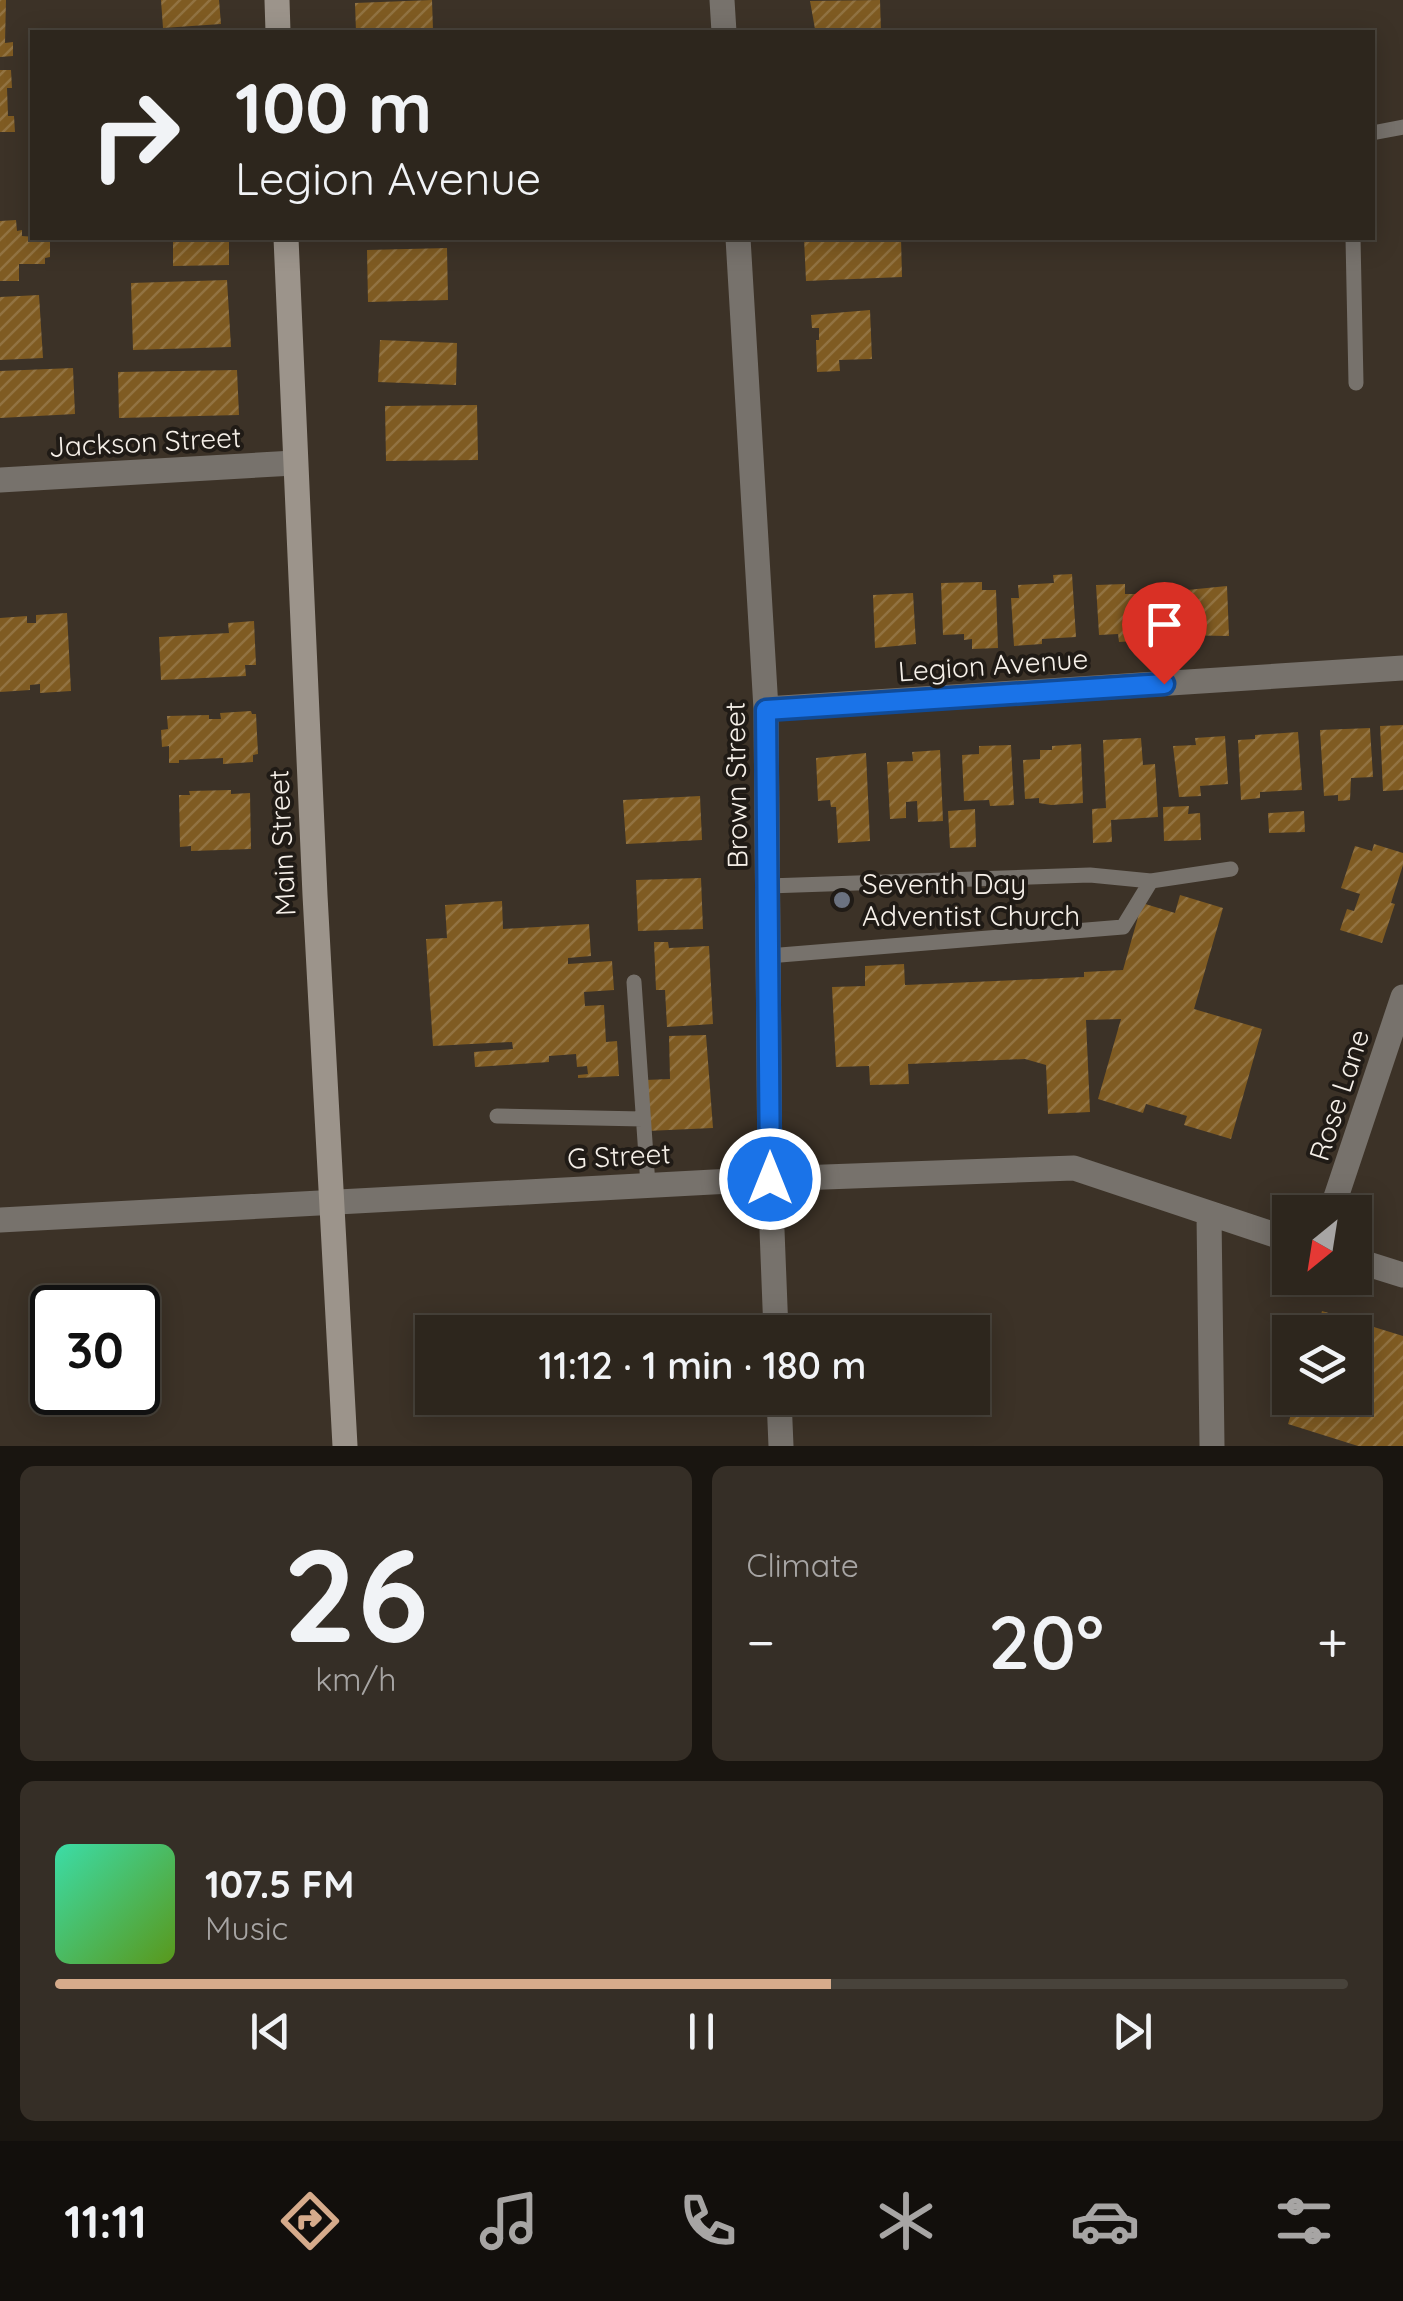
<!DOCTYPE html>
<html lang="en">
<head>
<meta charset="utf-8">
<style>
  :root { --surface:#2d261d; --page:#352e26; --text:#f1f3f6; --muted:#a7a5a4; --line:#48433b; --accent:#d6ab8b }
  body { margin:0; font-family:Quicksand,sans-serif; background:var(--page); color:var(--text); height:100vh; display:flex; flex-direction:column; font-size:38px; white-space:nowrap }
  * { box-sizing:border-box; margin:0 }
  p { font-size:32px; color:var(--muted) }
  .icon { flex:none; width:55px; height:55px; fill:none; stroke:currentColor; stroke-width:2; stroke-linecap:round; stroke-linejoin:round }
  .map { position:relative; height:1446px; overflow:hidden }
  .details { display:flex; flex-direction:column; gap:20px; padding:20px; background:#191510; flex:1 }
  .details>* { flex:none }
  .hud { position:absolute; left:30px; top:30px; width:1345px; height:210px; border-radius:0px; box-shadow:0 5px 25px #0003,0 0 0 2px var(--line); background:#2d261d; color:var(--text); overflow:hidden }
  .needle { width:65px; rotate:210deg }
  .tools { position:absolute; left:1272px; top:1195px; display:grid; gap:20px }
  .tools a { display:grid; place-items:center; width:100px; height:100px; border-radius:0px; background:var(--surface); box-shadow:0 5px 25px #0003,0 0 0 2px var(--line); font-size:50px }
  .speed { position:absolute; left:30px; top:1285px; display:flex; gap:20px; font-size:50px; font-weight:700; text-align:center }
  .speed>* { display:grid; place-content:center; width:130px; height:130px; border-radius:50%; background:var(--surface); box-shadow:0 5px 25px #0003,0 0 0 2px var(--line); line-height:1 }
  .speed .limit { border:5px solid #111; border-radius:15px; background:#fff; color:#111 }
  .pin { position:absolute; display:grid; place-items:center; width:85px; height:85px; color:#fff; margin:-102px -42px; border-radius:50% 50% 50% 0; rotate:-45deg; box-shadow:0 0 10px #0007 }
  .pin .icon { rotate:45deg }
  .me { position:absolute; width:110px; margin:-55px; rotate:0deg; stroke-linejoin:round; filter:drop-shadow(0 0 8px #0008) }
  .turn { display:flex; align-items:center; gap:35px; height:210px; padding:0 40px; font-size:45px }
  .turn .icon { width:130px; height:130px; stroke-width:2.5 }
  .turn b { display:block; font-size:70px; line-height:85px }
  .big { font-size:75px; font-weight:600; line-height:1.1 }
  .details .tile { flex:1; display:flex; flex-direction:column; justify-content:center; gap:15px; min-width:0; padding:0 35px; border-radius:15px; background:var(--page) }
  .details .dial { align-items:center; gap:0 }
  .dial b { font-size:130px; line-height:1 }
  .song { display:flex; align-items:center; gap:30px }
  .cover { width:120px; height:120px; border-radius:15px; background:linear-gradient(135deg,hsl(160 70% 55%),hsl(90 70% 35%)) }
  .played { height:10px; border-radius:5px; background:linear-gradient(90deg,var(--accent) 60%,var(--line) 60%) }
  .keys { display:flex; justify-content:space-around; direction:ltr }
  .heat { display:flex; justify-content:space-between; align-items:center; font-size:55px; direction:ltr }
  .details .tiles { flex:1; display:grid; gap:20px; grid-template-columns:1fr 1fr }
  .tile:last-child { grid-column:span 2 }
  .trip { position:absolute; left:415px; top:1315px; width:575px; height:100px; border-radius:0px; background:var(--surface); box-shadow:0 5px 25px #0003,0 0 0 2px var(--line); font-weight:600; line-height:100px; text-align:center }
  .tabs { display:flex; height:160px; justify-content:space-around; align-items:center; background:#120f0c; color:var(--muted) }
  .tabs .icon { width:70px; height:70px }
  .tabs .current { color:var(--accent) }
  .tabs b { font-size:45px; color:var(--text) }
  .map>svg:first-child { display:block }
  .building { fill:url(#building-hatch) }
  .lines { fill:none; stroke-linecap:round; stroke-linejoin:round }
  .lane { stroke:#77726c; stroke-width:15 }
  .street { stroke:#77726c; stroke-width:25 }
  .secondary { stroke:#9c948b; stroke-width:25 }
  .route-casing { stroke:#114b97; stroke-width:25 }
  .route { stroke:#1a73e8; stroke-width:18 }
  .worship-dot { fill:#6b7280; stroke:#201b16; stroke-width:4 }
  .labels { text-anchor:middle; stroke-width:8; stroke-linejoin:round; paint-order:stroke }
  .street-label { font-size:28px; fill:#f6f0e9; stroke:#201b16 }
  .poi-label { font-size:28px; fill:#f6f0e9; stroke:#201b16; text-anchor:start }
</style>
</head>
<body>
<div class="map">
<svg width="1403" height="1446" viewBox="0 0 1403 1446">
  <defs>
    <pattern id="building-hatch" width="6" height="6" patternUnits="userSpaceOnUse" patternTransform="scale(2.5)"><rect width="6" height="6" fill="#7f5b22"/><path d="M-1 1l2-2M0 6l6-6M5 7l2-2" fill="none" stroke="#927342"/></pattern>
  </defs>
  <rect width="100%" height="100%" fill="#3c3227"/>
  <path class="building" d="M 0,0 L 6,0 L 5,43 L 13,42 L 13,56 L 0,57 Z
    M 161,0 L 219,0 L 221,24 L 163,28 Z
    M 432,0 L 433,30 L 356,32 L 355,3 Z
    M 880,0 L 881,32 L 806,32 L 806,29 L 815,29 L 810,1 Z
    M 0,70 L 11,70 L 12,88 L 7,88 L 8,116 L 14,116 L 15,132 L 0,132 Z
    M 16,220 L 17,231 L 22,230 L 22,236 L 50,238 L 50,257 L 45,258 L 45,264 L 19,264 L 19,281 L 0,281 L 0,221 Z
    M 173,238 L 229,238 L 229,265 L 173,266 Z
    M 804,238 L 901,238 L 902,277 L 806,281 Z
    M 447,248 L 448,300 L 368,302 L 367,250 Z
    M 227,280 L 231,347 L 133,350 L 131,283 Z
    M 39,295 L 43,358 L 0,360 L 0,297 Z
    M 870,310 L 872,359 L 839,360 L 840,371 L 817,372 L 816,340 L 819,340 L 819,328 L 812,328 L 811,315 Z
    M 380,340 L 457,343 L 456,385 L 378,382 Z
    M 73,368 L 75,414 L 0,418 L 0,371 Z
    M 237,370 L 239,415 L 119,418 L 118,372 Z
    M 477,405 L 478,460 L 386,461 L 385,406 Z
    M 1072,574 L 1076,637 L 1042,639 L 1042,644 L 1014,646 L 1011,598 L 1019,598 L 1018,585 L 1054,583 L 1053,575 Z
    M 982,582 L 982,590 L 996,590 L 998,648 L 972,649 L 972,639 L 964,640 L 964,634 L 943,635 L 941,583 Z
    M 1125,584 L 1125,594 L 1146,594 L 1149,640 L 1119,642 L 1118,634 L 1099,635 L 1096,585 Z
    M 1227,586 L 1229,636 L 1169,635 L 1167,592 Z
    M 913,593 L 916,644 L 875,648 L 873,595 Z
    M 67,613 L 71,691 L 40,693 L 40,684 L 30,685 L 30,690 L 0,692 L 0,618 L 27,616 L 27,623 L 36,623 L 36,615 Z
    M 254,621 L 256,665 L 245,665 L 246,676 L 161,680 L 159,637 L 229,633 L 228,623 Z
    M 251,711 L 252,714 L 256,714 L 258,754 L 253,755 L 253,762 L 223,764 L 223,758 L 179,760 L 179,763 L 169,763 L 169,746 L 162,747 L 161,730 L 168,729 L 167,716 L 209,715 L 209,719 L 221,719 L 220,713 Z
    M 1403,725 L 1403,790 L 1383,791 L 1380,726 Z
    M 1370,728 L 1373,777 L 1351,778 L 1350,800 L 1338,801 L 1338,795 L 1324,796 L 1320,730 Z
    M 1298,732 L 1302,790 L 1260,792 L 1260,798 L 1241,800 L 1238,740 L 1255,739 L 1255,735 Z
    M 1225,736 L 1228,784 L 1200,786 L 1201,796 L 1179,797 L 1173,746 L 1196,745 L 1195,738 Z
    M 1141,738 L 1143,765 L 1155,764 L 1158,817 L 1111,820 L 1112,842 L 1093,843 L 1092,809 L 1106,808 L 1103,740 Z
    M 1081,744 L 1083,803 L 1051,805 L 1039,803 L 1039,798 L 1025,799 L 1023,760 L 1040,759 L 1040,750 L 1052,750 L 1052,746 Z
    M 1011,745 L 1014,805 L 990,806 L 989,800 L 964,801 L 962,755 L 979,754 L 979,746 Z
    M 940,750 L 943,821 L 918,822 L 917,801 L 906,802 L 906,818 L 890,819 L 887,762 L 913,761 L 912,752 Z
    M 866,753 L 870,841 L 838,843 L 836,807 L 831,807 L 830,800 L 818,801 L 816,758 Z
    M 231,790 L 231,794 L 250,793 L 251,849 L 191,851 L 191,846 L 180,847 L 179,795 L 190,795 L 189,791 Z
    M 700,796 L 702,840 L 626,844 L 623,800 Z
    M 1189,806 L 1188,814 L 1200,813 L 1201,840 L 1164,841 L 1163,807 Z
    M 975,809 L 976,847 L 950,848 L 948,811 Z
    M 1304,811 L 1305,832 L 1269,833 L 1268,813 Z
    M 1374,844 L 1403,853 L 1403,865 L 1391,903 L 1395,904 L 1382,943 L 1340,930 L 1347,909 L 1354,911 L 1360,894 L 1341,888 L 1355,846 L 1372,851 Z
    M 701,878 L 703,929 L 638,931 L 636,880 Z
    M 1180,895 L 1223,908 L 1194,1009 L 1262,1029 L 1231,1139 L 1184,1125 L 1187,1116 L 1146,1104 L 1143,1113 L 1098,1099 L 1121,1019 L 1086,1020 L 1090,1112 L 1048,1114 L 1046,1065 L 1025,1059 L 908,1064 L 909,1084 L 870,1085 L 869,1066 L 836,1067 L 832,987 L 865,986 L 865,966 L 904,964 L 905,985 L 1084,977 L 1084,972 L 1123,970 L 1142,903 L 1175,913 Z
    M 502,901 L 503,929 L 589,924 L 591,956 L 568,958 L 568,964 L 612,961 L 614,990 L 584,992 L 585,1006 L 604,1005 L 606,1042 L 617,1041 L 619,1076 L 578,1078 L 578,1075 L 588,1074 L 587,1066 L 577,1067 L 576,1054 L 549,1056 L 549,1062 L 475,1067 L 474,1052 L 513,1049 L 512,1042 L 433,1046 L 426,939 L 447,938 L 445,905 Z
    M 654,942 L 668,942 L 669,948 L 709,946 L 713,1024 L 667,1027 L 665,990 L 656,990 Z
    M 706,1035 L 713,1128 L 647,1131 L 645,1080 L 670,1079 L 669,1036 Z
    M 1322,1311 L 1403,1336 L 1403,1446 L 1358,1446 L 1288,1424 L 1296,1398 L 1355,1398 L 1355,1332 L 1316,1332 Z"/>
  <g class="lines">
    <path class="lane" d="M 1372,133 L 1403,127
      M 1353,238 L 1356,383
      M 1151,881 L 1231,869
      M 768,886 L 1090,875 L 1151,881 L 1123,927 L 768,956
      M 634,982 L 648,1185
      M 497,1116 L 643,1119"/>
    <path class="street" d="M 722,0 L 724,32
      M 738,238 L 766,709 L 770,1179 L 776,1332
      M 0,480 L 294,463
      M 766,709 L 1403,668
      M 1331,1212 L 1403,997
      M 1209,1215 L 1212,1446
      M 0,1220 L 770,1179 L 1074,1168 L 1290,1240
      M 1355,1260 L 1403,1275
      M 779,1398 L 781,1446"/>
    <path class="secondary" d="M 277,0 L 278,32
      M 286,238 L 315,895 L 345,1446"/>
  </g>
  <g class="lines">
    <g class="route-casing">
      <path id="route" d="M 770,1179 L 766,710 L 1164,684"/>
    </g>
    <use href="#route" class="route"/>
  </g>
  <circle class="worship-dot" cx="842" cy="900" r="10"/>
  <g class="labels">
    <g class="street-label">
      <text transform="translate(145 442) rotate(-3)" y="10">Jackson Street</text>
      <text transform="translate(993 665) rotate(-4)" y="10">Legion Avenue</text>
      <text transform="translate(736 785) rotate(-91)" y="10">Brown Street</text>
      <text transform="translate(282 843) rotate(-93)" y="10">Main Street</text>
      <text transform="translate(1339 1095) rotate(-72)" y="10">Rose Lane</text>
      <text transform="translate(619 1156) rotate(-3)" y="10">G Street</text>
    </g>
    <g class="poi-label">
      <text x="862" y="894">Seventh Day<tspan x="862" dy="32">Adventist Church</tspan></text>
    </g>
  </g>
</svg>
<div class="tools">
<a><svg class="needle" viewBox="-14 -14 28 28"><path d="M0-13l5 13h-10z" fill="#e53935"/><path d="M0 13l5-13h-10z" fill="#a7a5a4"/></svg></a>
<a><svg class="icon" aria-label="layers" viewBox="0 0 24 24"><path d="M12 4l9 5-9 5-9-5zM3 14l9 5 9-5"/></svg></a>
</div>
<div class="speed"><div class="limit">30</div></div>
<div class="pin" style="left:1164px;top:684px;background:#d93025"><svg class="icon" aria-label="arrive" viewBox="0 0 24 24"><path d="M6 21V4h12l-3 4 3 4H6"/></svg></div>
<svg class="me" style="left:770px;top:1179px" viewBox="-20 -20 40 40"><circle r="17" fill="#1a73e8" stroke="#fff" stroke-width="3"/><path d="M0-11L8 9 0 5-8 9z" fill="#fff"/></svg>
<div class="trip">11:12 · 1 min · 180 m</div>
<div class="hud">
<div class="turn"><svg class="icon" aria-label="right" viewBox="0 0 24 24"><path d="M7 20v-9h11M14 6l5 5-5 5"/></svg><div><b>100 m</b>Legion Avenue</div></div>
</div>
</div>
<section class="details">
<div class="tiles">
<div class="tile dial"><b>26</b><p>km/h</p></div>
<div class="tile"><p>Climate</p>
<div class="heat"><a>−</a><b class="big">20°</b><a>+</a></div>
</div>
<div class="tile">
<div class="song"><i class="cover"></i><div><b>107.5 FM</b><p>Music</p></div></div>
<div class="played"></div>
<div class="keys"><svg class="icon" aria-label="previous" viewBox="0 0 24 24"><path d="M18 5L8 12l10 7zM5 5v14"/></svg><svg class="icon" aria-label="pause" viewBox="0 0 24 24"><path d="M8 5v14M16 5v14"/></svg><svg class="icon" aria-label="next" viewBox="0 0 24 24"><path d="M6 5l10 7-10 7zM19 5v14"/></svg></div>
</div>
</div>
</section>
<nav class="tabs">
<b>11:11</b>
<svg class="icon current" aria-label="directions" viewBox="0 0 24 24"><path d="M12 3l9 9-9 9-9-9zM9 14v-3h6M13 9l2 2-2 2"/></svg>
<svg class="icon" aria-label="music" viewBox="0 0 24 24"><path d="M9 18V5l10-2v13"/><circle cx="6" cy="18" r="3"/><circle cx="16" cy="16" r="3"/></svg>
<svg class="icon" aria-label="phone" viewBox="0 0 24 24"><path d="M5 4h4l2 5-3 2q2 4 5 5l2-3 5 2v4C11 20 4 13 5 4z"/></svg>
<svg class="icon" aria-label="climate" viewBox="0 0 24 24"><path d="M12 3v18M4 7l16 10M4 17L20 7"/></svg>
<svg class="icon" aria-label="car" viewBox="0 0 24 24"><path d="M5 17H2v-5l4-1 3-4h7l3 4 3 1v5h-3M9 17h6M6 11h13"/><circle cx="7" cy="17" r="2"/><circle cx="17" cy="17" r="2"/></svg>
<svg class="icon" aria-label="filters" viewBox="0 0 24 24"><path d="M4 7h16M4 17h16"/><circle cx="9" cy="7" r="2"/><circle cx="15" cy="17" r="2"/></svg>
</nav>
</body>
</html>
